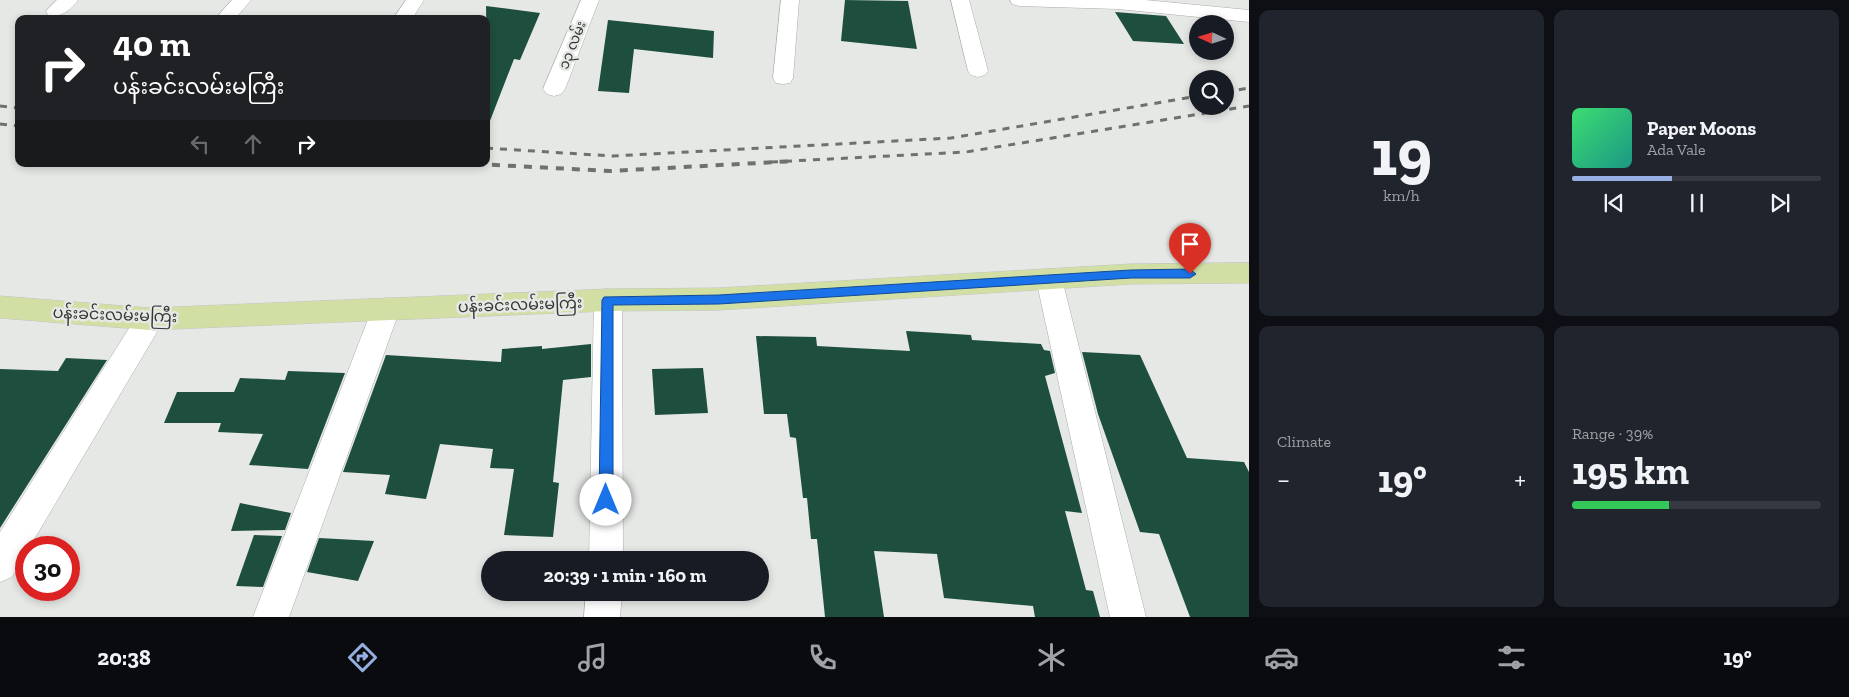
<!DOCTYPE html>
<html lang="en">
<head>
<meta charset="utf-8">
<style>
  :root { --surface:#171b24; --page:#20242c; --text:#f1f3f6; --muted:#9ea1a6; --line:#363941; --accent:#96aee1 }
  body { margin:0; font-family:"Zilla Slab","Noto Sans Myanmar",serif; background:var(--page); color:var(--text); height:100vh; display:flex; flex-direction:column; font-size:19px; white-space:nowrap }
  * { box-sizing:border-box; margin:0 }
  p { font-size:16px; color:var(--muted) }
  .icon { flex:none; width:28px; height:28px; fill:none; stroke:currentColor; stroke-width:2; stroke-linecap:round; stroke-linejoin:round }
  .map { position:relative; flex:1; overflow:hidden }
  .drawer { display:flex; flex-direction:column; gap:10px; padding:10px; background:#0d0f14; width:600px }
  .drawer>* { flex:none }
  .hud { position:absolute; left:15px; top:15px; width:475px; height:152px; border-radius:10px; box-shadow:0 2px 8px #0003; background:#202124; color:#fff; overflow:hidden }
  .needle { width:32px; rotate:274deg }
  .controls { position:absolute; left:1189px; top:15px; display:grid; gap:10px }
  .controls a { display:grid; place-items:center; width:45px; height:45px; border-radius:50%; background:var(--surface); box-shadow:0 2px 8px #0003; font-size:25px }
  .speed { position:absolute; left:15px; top:536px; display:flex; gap:10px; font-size:25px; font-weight:700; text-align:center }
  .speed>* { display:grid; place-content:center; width:65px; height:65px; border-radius:50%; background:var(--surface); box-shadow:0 2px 8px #0003; line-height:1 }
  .speed .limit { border:8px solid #d22; background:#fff; color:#111 }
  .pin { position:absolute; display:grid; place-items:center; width:42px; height:42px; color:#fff; margin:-51px -21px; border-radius:50% 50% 50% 0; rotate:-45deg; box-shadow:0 0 5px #0007 }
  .pin .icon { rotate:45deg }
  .me { position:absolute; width:55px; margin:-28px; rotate:0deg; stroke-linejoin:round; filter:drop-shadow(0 0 4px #0008) }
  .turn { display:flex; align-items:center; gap:18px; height:105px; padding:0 15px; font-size:22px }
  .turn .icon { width:65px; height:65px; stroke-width:2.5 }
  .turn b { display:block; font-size:35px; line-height:42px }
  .lanes { display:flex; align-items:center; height:48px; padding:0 15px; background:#0003; justify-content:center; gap:25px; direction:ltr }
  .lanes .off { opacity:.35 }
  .big { font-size:38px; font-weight:700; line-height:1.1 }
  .drawer .widget { flex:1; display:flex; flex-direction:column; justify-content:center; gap:8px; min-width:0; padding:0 18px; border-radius:10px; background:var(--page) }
  .drawer .dial { align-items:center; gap:0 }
  .dial b { font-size:65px; line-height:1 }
  .song { display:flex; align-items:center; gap:15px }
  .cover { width:60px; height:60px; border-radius:8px; background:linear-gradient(135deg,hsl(140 70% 55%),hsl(170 70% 35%)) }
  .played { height:5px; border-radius:2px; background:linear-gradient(90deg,var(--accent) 40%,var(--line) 40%) }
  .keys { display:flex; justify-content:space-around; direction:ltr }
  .heat { display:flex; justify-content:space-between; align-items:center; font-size:28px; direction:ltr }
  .charge { height:8px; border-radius:4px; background:linear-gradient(90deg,#34c759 39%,var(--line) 0) }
  .drawer .tiles { flex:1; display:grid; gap:10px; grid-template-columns:repeat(2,1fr) }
  .trip { position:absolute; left:481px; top:551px; width:288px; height:50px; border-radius:25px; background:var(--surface); box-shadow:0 2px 8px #0003; font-weight:700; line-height:50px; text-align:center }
  .dock { display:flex; height:80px; justify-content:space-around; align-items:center; background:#090b0e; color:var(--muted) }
  .dock .icon { width:35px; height:35px }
  .dock .active { color:var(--accent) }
  .dock b { font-size:22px; color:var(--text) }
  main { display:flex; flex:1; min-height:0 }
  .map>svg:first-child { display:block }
  .building { fill:#1e4f3e }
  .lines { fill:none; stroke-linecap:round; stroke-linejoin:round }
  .street-casing { stroke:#abaeab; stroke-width:1 }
  .primary-casing { stroke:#c2c3c2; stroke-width:1 }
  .street { fill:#fff; fill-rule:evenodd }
  .primary { fill:#d2dfa4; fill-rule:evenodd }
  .rail-far1 { stroke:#6f716f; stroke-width:3; stroke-dasharray:7 7; stroke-linecap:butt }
  .rail { stroke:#6f716f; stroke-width:4; stroke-dasharray:8 8; stroke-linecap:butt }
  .route { fill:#1a73e8; stroke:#114b97 }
  .labels { text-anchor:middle; stroke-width:5; stroke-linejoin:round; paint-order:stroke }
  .far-street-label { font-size:14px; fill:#353635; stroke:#e5e8e5 }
  .street-label { font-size:16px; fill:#353635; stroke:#e5e8e5 }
</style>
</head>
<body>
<main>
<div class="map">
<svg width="1249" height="617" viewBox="0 0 1249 617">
  <rect width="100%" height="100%" fill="#e5e8e5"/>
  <path class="building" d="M 845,0 L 908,1 L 917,49 L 841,41 Z
    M 486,6 L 540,13 L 520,60 L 514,59 L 488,126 Z
    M 1115,12 L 1166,16 L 1184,44 L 1133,41 Z
    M 608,20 L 714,31 L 713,58 L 634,49 L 629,93 L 598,91 Z
    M 906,331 L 971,335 L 972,340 L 1041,344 L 1044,350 L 1050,351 L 1055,373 L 1045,376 L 1082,513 L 1065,511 L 1086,590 L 1093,591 L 1100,617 L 1035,617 L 1033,606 L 944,598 L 937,554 L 874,551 L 884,617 L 825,617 L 817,539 L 811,539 L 807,498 L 803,498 L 796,438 L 790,437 L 787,414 L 764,414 L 756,336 L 816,337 L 817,346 L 910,351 Z
    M 591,344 L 591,377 L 563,380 L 553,482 L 559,483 L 553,537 L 504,535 L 514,469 L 490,468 L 493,449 L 440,444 L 426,499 L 385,494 L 390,475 L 343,472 L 386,355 L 501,362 L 502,349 L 542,346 L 542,349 Z
    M 1082,352 L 1140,355 L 1187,458 L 1244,462 L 1249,472 L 1249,617 L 1190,617 L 1159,534 L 1140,532 L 1098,414 Z
    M 66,358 L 107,360 L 0,528 L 0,369 L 58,371 Z
    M 703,368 L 708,413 L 655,415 L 652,369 Z
    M 288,371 L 345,373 L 308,469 L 249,465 L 263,434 L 218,432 L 221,423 L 164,423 L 177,392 L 234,392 L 240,378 L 285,380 Z
    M 240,503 L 291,513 L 285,530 L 231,531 Z
    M 254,535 L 282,536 L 263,587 L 236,586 Z
    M 319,538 L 374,541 L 358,581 L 307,572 Z"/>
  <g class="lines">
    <g class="street-casing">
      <path id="street" d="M 57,0 L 78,0 C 71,10 61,18 48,15 L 46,11 Z
        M 232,0 L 251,0 L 235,19 L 215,19 Z
        M 406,0 L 424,0 L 412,19 L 393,19 Z
        M 581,0 L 599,0 L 565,89 L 561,94 L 554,96 L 547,94 L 543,89 Z
        M 781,0 L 799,0 L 793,78 L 790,83 L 783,84 L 776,83 L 773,78 Z
        M 951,0 L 969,0 L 988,71 L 985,75 L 978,77 L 971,75 L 968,71 Z
        M 1010,0 L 1145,0 L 1249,10 L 1249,22 L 1118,9 L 1019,6 L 1012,4 Z
        M 1049,269 L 1058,272 L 1062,279 L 1146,617 L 1110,617 L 1036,279 L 1040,272 Z
        M 608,289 L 618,292 L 622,300 L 623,560 L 589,560 L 594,300 L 598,292 Z
        M 386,298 L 396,301 L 400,309 L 289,617 L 253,617 L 372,309 L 376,301 Z
        M 150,308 L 160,311 L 164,319 L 160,327 L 29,548 L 26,548 L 26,552 L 12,577 L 0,582 L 0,532 L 140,311 Z
        M 586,592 L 622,592 L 620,617 L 584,617 Z"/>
    </g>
    <g class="primary-casing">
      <path id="primary" d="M 1249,263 L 1249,283 L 1131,284 L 719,310 L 608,311 L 150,330 L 0,318 L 0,296 L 150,308 L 608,289 L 719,288 L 1131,264 Z"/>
    </g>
    <use href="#street" class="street"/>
    <use href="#primary" class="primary"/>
    <path class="rail-far1" d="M 1225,92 L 1249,88
      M 0,106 L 19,108
      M 0,124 L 19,126
      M 486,148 L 612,156 L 951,138 L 1198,96
      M 771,162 L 966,152 L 1249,106"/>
    <path class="rail" d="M 476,164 L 610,171 L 795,161"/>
  </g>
  <path class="route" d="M 1190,269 L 1196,274 L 1190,278 L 1131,278 L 719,304 L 613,305 L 613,500 L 611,505 L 606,507 L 601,505 L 599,500 L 602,300 L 604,297 L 719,295 L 1131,270 Z"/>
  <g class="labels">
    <g class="far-street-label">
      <text transform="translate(572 45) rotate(-68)" y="5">၁၃ လမ်း</text>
    </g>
    <g class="street-label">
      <text transform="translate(520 304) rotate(-2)" y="6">ပန်းခင်းလမ်းမကြီး</text>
      <text transform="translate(115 314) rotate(2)" y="6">ပန်းခင်းလမ်းမကြီး</text>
    </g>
  </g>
</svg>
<div class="controls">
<a><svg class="needle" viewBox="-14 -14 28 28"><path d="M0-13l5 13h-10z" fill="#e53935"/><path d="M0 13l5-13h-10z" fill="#9ea1a6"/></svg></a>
<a><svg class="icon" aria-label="search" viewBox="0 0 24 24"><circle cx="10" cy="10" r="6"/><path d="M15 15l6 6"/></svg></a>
</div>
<div class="speed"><div class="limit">30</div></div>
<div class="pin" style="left:1190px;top:274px;background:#d93025"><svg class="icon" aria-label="arrive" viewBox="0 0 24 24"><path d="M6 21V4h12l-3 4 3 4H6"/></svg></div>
<svg class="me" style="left:606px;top:500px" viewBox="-20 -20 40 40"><circle r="19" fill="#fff"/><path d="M0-13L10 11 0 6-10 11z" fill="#1a73e8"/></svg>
<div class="trip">20:39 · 1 min · 160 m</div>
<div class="hud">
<div class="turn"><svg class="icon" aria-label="right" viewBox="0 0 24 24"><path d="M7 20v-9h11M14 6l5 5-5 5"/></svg><div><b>40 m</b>ပန်းခင်းလမ်းမကြီး</div></div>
<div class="lanes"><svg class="icon off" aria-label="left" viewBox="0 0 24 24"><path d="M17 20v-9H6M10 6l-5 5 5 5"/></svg><svg class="icon off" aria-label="ahead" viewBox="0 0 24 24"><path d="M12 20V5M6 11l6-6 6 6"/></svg><svg class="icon" aria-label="right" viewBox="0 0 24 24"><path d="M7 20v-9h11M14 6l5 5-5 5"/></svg></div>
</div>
</div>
<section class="drawer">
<div class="tiles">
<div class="widget dial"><b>19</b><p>km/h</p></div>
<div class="widget">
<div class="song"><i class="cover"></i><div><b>Paper Moons</b><p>Ada Vale</p></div></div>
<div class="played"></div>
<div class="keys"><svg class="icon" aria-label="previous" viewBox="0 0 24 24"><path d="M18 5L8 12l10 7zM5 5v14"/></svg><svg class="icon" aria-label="pause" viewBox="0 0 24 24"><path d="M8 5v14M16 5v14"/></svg><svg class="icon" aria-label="next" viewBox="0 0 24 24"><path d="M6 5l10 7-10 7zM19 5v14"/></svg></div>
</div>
<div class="widget"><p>Climate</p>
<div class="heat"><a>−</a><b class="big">19°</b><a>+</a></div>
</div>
<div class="widget"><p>Range · 39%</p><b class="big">195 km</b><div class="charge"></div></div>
</div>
</section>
</main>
<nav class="dock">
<b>20:38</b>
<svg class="icon active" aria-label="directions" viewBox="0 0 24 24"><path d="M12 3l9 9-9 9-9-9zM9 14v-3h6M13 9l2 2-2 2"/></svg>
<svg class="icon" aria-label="music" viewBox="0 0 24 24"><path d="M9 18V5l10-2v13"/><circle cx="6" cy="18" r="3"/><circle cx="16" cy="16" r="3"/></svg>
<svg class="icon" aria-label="phone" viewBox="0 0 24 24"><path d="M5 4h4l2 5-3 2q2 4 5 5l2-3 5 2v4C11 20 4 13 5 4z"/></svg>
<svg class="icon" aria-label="climate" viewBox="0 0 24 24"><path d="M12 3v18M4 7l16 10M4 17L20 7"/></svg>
<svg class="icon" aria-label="car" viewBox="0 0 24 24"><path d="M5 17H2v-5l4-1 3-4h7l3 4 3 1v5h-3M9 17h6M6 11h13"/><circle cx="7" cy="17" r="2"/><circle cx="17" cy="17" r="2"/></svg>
<svg class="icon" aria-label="filters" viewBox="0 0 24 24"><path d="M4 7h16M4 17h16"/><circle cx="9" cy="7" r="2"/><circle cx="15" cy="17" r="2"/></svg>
<b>19°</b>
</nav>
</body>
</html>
